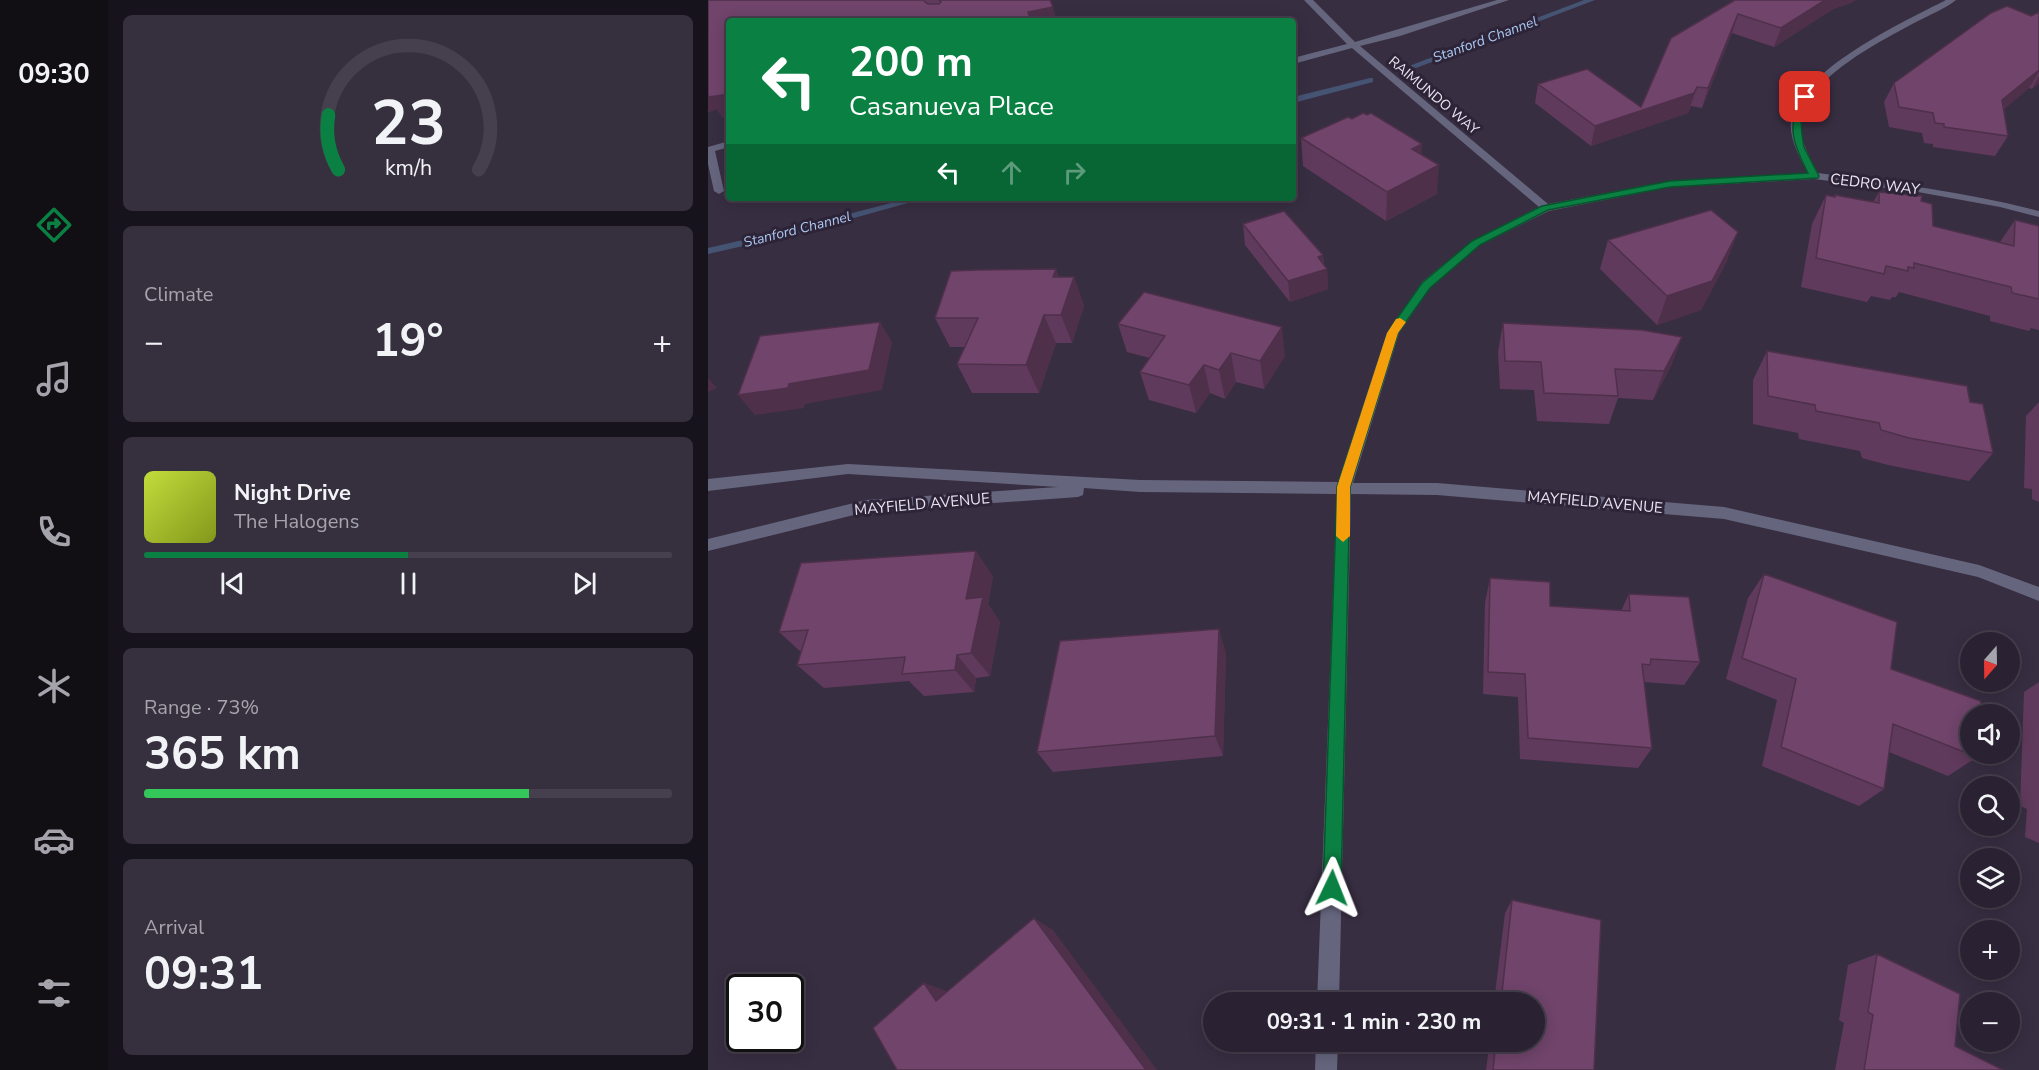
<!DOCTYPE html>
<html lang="en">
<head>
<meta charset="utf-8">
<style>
  :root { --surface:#2a2232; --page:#362f3e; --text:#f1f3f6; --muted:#a5a4ac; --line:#463f4d; --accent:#0b8043 }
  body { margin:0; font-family:"Nunito Sans",sans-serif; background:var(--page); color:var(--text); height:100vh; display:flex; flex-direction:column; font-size:22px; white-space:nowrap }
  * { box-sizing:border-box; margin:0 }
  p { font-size:20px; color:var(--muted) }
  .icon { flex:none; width:33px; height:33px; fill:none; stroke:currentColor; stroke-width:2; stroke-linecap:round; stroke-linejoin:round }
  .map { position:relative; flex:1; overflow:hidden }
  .sheet { display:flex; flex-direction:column; gap:15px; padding:15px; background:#17131c; width:600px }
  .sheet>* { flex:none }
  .banner { position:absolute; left:18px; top:18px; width:570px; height:183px; border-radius:6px; box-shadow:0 3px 15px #0003,0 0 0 2px var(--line); background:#0b8043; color:#fff; overflow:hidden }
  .needle { width:39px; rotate:200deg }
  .buttons { position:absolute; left:1252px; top:632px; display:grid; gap:12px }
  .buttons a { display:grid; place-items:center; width:60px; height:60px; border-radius:50%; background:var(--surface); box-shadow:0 3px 15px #0003,0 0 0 2px var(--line); font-size:30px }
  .speed { position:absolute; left:18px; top:974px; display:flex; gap:12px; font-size:30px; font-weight:700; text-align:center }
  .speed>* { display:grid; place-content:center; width:78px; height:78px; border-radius:50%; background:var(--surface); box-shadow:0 3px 15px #0003,0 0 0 2px var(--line); line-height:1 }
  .speed .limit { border:3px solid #111; border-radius:9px; background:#fff; color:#111 }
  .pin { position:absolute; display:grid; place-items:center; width:51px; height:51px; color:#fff; margin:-26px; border-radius:12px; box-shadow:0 3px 9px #0006 }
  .me { position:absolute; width:66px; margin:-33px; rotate:2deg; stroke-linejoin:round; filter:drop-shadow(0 0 4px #0008) }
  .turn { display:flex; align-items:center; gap:21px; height:126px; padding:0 24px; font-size:27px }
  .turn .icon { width:78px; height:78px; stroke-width:2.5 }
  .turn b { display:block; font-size:42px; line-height:51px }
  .lanes { display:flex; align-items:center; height:57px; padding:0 24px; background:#0003; justify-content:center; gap:30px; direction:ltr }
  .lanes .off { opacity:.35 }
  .big { font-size:45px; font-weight:700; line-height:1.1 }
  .sheet .widget { flex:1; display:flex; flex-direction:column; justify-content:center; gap:9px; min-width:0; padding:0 21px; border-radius:9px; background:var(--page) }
  .sheet .dial { align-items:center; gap:0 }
  .dial svg { height:156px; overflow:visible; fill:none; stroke:var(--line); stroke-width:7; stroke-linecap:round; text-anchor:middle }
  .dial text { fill:var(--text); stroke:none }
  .song { display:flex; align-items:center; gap:18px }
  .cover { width:72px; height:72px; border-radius:9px; background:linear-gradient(135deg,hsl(70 70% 55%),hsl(70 70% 35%)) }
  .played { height:6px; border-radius:3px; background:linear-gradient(90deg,var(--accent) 50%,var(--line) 50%) }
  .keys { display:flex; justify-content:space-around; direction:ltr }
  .heat { display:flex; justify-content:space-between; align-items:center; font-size:33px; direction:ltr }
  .charge { height:9px; border-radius:4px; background:linear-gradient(90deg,#34c759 73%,var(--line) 0) }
  .trip { position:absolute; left:495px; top:992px; width:342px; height:60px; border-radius:30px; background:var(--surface); box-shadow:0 3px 15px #0003,0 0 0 2px var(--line); font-weight:700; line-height:60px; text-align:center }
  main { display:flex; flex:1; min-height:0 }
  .tab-bar { display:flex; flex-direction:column; width:108px; justify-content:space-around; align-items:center; background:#110e14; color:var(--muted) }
  .tab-bar .icon { width:42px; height:42px }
  .tab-bar .on { color:var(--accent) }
  .tab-bar b { font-size:27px; color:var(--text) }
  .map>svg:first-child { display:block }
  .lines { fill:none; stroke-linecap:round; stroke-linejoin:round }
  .stream { fill:#465474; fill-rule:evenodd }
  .minor { fill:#65667e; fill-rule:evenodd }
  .wall { fill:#603a5c }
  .shaded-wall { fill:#4e304b }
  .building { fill:#70446b; stroke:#4e304b; stroke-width:1.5 }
  .route { fill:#0b8043; stroke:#07532c; stroke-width:1.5 }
  .slow { fill:#f59e0b }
  .labels { text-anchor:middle; stroke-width:6; stroke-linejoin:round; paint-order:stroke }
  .far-water-label { font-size:14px; font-style:italic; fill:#abc8f2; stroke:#2e2438 }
  .far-street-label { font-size:14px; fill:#eae4f1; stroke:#2e2438 }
  .street-label { font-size:15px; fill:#eae4f1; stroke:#2e2438 }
</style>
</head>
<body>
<main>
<nav class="tab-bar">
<b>09:30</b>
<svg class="icon on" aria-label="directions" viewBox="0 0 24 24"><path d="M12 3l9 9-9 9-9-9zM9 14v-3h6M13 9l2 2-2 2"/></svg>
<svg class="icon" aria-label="music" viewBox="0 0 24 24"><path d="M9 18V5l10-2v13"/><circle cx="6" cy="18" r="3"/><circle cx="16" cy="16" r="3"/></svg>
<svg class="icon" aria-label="phone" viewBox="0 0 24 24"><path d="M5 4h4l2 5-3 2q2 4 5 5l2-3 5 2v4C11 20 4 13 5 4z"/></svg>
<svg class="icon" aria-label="climate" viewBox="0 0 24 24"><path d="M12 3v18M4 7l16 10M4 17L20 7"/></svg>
<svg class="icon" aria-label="car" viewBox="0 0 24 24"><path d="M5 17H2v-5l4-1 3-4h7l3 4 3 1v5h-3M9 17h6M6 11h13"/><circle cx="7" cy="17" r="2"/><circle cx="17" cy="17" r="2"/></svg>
<svg class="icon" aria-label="filters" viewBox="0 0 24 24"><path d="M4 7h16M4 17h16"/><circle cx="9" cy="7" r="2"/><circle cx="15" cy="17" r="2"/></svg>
</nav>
<section class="sheet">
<div class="widget dial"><svg viewBox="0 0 100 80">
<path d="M14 69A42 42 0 1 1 86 69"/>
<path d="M14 69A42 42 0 0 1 9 41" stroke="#0b8043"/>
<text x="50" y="56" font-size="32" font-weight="700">23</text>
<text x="50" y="72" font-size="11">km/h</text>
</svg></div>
<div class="widget"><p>Climate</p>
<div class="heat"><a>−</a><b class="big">19°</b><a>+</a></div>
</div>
<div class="widget">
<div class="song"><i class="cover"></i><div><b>Night Drive</b><p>The Halogens</p></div></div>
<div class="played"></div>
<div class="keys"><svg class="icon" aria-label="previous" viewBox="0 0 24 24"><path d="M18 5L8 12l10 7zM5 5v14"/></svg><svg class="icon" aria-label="pause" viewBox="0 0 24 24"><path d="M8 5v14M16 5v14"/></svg><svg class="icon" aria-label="next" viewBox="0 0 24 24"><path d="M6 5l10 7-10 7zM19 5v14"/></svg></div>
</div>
<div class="widget"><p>Range · 73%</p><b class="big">365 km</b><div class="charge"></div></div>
<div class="widget"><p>Arrival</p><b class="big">09:31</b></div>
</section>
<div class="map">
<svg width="1331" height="1070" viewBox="0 0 1331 1070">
  <rect width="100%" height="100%" fill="#382e42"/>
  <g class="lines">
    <path class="stream" d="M 876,0 L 887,0 L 708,68 L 701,66 Z
      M 662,78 L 665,78 L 665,82 L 585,103 L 585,97 Z
      M 202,198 L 218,198 L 92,233 L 0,254 L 0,248 L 87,228 Z"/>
    <path class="minor" d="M 596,0 L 605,0 L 647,42 L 789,0 L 801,0 L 692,36 L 652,46 L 840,204 L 962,181 L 1100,173 C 1092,158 1081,139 1083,121 C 1091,70 1195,22 1238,0 L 1248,0 C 1237,9 1221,15 1208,22 C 1173,41 1098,78 1093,122 C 1091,140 1102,158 1110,173 C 1184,183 1258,192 1331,211 L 1331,217 L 1292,207 L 1210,192 L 1106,179 L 962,187 L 841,211 L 772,245 L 722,288 L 691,333 L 645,483 L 729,483 L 1016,507 L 1271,565 L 1331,587 L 1331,601 L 1270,577 L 1016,519 L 729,495 L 643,494 L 631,1002 L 609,1002 L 629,494 L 432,492 L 376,488 L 375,495 L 370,497 L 158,512 L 0,551 L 0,539 L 158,500 L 350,487 L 140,474 L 0,491 L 0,479 L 140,464 L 432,480 L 630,482 L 679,333 L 714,282 L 764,241 L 831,207 L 644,48 L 585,64 L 585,58 L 639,44 Z
      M 21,141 L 21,147 L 7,151 L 16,191 L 11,194 L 6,191 L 0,164 L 0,147 Z
      M 608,1041 L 630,1041 L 629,1070 L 607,1070 Z"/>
  </g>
  <path class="wall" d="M 0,0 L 342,0 L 21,21 L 21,116 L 14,117 L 9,109 L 0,112 Z
    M 1027,0 L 1145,2 L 1125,9 L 1066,47 L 1024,33 L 994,108 L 983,106 L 980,113 L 883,146 L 827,103 L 830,84 L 933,107 Z
    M 1331,12 L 1331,83 L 1324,89 L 1321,88 L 1296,109 L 1300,136 L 1287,156 L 1225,147 L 1225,144 L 1216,143 L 1214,133 L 1181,127 L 1176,102 L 1186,83 Z
    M 644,119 L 713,154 L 729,194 L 678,221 L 595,166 L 593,138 Z
    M 1171,192 L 1213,201 L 1225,226 L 1292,242 L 1307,220 L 1331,226 L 1331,330 L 1323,328 L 1321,331 L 1282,321 L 1282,316 L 1191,292 L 1188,297 L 1184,297 L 1182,300 L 1163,296 L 1159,302 L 1093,287 L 1104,224 L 1118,195 L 1126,197 L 1127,195 L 1165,202 Z
    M 535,224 L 615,255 L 616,265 L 619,269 L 620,289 L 582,302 L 537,245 Z
    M 900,240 L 1019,261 L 993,310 L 949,325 L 892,269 Z
    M 351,277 L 366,277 L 376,306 L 364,343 L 348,343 L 331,393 L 264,393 L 249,364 L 257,347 L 242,347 L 227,318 Z
    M 795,323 L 974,337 L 963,366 L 945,400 L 910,398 L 901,424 L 829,421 L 826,390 L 792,389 L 790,352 Z
    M 410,324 L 577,356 L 556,389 L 528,382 L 517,399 L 502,393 L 488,413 L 441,400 L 432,372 L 442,358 L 419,352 Z
    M 1059,351 L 1262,402 L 1285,453 L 1261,481 L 1180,465 L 1154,458 L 1152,451 L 1091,439 L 1090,433 L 1045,424 L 1045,380 Z
    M 1331,402 L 1331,502 L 1324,499 L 1324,489 L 1316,488 L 1318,416 Z
    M 1056,574 L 1183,669 L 1269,757 L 1240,776 L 1181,752 L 1176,789 L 1151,806 L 1054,766 L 1069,700 L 1018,679 L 1040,598 Z
    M 285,576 L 280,604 L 292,622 L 282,676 L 268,678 L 266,692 L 216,696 L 201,681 L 116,688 L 89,665 L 93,652 L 71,632 Z
    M 782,578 L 842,606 L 913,611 L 921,594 L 992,662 L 976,685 L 936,682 L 944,748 L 930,768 L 812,759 L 810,697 L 775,694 L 777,603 Z
    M 518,653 L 515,756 L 345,772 L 329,752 Z
    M 1331,682 L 1331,843 L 1317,837 L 1319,809 L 1312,806 L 1316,692 Z
    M 804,900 L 886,1070 L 778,1070 L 782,1041 L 826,1041 L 826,1002 L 786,1002 L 797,913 Z
    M 1169,954 L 1247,1046 L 1295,1070 L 1127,1070 L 1136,1023 L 1131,1020 L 1140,965 Z"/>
  <path class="shaded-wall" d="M 1117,0 L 1149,0 L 1125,9 L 1066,47 L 1073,28 Z
    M 345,7 L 349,21 L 323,21 L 320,12 Z
    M 1030,14 L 1024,33 L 994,108 L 1000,88 Z
    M 1331,70 L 1331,72 L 1321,88 L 1283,120 L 1294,100 Z
    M 1331,76 L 1331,83 L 1324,89 Z
    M 989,87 L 980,113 L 883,146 L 887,126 Z
    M 0,94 L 21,94 L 21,116 L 14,117 L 9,109 L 0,112 Z
    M 714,144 L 713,172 L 704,149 Z
    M 731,165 L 729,194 L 678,221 L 679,192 Z
    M 1030,232 L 1019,261 L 993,310 L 949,325 L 959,296 Z
    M 615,255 L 616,270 L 619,269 L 620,289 L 582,302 L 580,281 L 610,257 Z
    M 348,269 L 359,298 L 345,277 Z
    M 366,277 L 376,306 L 364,343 L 353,315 Z
    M 336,315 L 348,343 L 331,393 L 318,365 Z
    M 172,322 L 184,342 L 174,390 L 97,404 L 96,408 L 47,415 L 30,395 L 81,384 Z
    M 574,327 L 577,356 L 556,389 L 552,361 Z
    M 974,337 L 963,366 L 945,400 L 956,371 Z
    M 523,353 L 528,382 L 517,399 L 511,370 Z
    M 496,365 L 502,393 L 488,413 L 481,385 Z
    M 0,378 L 9,388 L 0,392 Z
    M 268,551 L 285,576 L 280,604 L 292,622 L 282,676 L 263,653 L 258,599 Z
    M 511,629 L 518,653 L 515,756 L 507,736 Z
    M 249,655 L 268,678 L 266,692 L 247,670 Z
    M 326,918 L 345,930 L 449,1070 L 438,1070 Z
    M 216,983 L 242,992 L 228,1001 Z"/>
  <path class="building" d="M 0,0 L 215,0 L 220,4 L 231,4 L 233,2 L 231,0 L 342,0 L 345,7 L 320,12 L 323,21 L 21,21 L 21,94 L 1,97 L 0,95 Z
    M 1027,0 L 1117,0 L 1073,28 L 1030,14 L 1000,88 L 989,87 L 986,93 L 887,126 L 830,84 L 879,69 L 933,107 L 963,38 Z
    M 1299,6 L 1323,16 L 1331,12 L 1331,70 L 1294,100 L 1300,136 L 1236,127 L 1236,124 L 1227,123 L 1225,113 L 1191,107 L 1186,83 L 1283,13 Z
    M 655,113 L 659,115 L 663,113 L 714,144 L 704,149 L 731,165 L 679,192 L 593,138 L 640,117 L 644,119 Z
    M 1171,192 L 1214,196 L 1213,201 L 1224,204 L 1225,226 L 1306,246 L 1307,220 L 1331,226 L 1331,299 L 1304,293 L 1303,287 L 1206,263 L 1206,268 L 1200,267 L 1200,271 L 1178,266 L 1176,274 L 1108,258 L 1118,195 L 1127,197 L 1127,195 L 1171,203 Z
    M 1003,210 L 1030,232 L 1004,281 L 959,296 L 900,240 Z
    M 576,211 L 615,255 L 610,257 L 619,269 L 580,281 L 535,224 Z
    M 348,269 L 345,277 L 366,277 L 353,315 L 336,315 L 318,365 L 249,364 L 270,318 L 227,318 L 243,271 L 270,270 Z
    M 436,292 L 574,327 L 552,361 L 523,353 L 511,370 L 496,365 L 481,385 L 432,372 L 457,336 L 410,324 Z
    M 172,322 L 161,370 L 81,384 L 80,388 L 30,395 L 52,336 Z
    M 795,323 L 934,330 L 974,337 L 956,371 L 907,369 L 910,396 L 836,393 L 833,362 L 797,361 Z
    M 1059,351 L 1259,386 L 1262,402 L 1275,404 L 1285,453 L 1201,438 L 1173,430 L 1171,423 L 1108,411 L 1107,405 L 1060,396 Z
    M 268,551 L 258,599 L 275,597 L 263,653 L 249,655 L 247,670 L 194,674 L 197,657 L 89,665 L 100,630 L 71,632 L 93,563 Z
    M 1056,574 L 1189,622 L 1183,669 L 1273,701 L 1272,714 L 1263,714 L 1263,753 L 1269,753 L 1269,757 L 1185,724 L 1176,789 L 1073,747 L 1088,679 L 1034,658 Z
    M 782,578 L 842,582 L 842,606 L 922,611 L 921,594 L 981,597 L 992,662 L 943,659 L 942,665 L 934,664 L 944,748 L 820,738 L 817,674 L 780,672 Z
    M 511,629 L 507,736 L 329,752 L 352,641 Z
    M 804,900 L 893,920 L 886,1070 L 785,1070 L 788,1041 L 826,1041 L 826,1002 L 793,1002 Z
    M 326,918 L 438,1070 L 189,1070 L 165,1028 L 216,983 L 228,1001 Z
    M 1169,954 L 1252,994 L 1247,1046 L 1295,1070 L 1156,1070 L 1165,1015 L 1160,1012 Z"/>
  <path class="route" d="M 1094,95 L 1101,97 L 1093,120 L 1094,134 L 1096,147 L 1111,176 L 1110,178 L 962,187 L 840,210 L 772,245 L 722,288 L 690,333 L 642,487 L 633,888 L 630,894 L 624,896 L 618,894 L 615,888 L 629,487 L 681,330 L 714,283 L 764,241 L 834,206 L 962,181 L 1100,173 C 1085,144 1078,126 1094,95 Z"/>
  <path class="slow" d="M 692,318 L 698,322 L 690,333 L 642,487 L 642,536 L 635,542 L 628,536 L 629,487 L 679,333 L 688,319 Z"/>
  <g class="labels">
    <g class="far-water-label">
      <text transform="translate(777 39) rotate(-20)" y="5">Stanford Channel</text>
      <text transform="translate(89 229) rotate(-14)" y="5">Stanford Channel</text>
    </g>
    <g class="far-street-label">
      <text transform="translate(726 95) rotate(40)" y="5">RAIMUNDO WAY</text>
    </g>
    <g class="street-label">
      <text transform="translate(1167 184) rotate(7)" y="5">CEDRO WAY</text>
      <text transform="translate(887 502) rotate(5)" y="5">MAYFIELD AVENUE</text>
      <text transform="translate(214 504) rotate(-5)" y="5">MAYFIELD AVENUE</text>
    </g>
  </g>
</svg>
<div class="buttons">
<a><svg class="needle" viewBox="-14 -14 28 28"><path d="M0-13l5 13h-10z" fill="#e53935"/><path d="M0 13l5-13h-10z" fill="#a5a4ac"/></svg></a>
<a><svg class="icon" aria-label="sound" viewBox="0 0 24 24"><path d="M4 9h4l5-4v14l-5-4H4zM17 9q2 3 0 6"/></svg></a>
<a><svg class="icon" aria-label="search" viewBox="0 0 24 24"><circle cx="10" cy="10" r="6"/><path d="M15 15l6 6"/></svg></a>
<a><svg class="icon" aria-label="layers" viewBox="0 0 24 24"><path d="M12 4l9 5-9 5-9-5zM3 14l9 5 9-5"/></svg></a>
<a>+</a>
<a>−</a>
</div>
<div class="speed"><div class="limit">30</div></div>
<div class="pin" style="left:1097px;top:97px;background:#d93025"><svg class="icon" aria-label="arrive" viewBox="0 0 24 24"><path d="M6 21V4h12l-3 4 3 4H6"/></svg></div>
<svg class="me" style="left:624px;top:888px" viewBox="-20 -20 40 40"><path d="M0-17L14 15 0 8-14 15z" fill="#0b8043" stroke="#fff" stroke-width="4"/></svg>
<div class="trip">09:31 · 1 min · 230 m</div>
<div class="banner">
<div class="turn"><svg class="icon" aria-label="left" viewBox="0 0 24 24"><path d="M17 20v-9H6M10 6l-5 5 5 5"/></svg><div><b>200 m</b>Casanueva Place</div></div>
<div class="lanes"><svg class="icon" aria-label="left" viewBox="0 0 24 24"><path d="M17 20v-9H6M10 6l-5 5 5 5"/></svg><svg class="icon off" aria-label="ahead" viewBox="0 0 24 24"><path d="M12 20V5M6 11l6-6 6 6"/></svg><svg class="icon off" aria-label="right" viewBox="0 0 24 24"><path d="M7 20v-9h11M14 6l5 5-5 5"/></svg></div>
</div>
</div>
</main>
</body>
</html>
